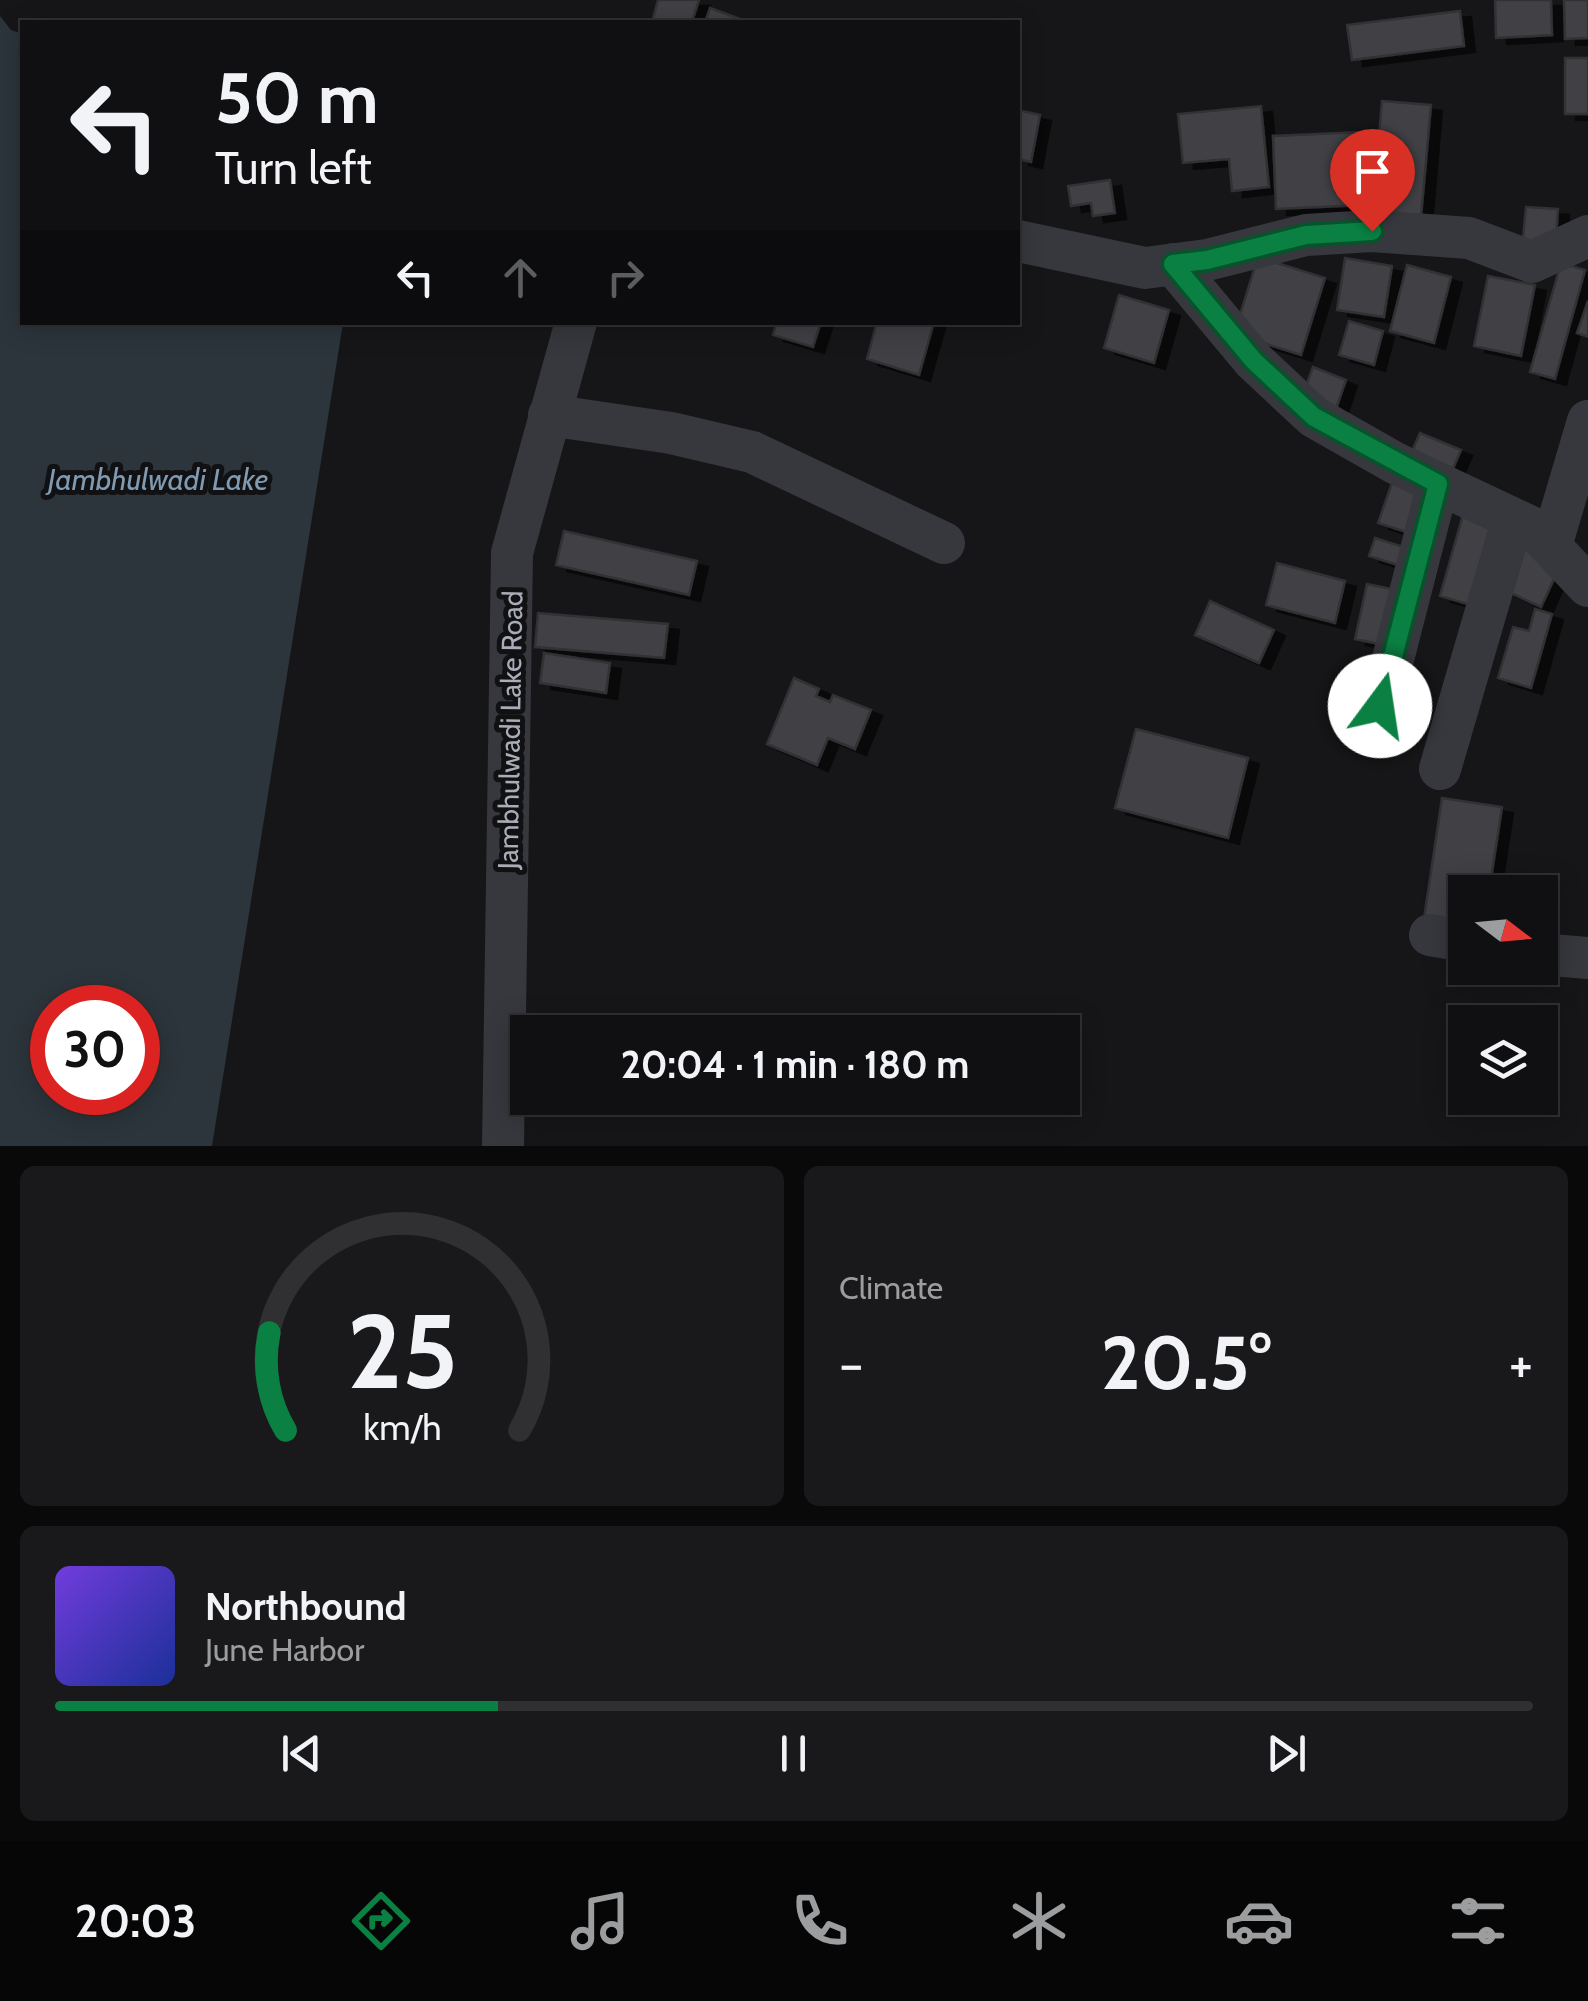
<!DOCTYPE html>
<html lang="en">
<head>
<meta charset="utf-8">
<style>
  :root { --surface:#101012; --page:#19191b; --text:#f1f3f6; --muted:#9c9d9f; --line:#303032; --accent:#0b8043 }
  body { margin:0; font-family:Cabin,sans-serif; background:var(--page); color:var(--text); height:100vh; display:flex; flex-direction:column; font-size:38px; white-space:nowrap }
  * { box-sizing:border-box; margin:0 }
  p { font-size:32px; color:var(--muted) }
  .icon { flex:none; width:55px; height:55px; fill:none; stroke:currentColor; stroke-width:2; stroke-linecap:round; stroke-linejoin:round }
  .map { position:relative; height:1146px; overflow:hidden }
  .side { display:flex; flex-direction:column; gap:20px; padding:20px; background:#09090a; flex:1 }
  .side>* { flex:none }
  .guide { position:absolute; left:20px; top:20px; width:1000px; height:305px; border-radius:0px; box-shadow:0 5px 25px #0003,0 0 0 2px var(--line); background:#101012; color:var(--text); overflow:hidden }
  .needle { width:65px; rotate:106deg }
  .buttons { position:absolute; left:1448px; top:875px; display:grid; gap:20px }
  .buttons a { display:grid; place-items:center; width:110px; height:110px; border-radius:0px; background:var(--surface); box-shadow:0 5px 25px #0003,0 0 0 2px var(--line); font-size:50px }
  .speed { position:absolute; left:30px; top:985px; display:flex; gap:20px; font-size:50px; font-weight:700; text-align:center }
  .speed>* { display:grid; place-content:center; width:130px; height:130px; border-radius:50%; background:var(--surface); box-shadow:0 5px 25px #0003,0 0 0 2px var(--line); line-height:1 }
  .speed .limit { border:15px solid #d22; background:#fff; color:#111 }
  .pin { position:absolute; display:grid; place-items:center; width:85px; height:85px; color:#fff; margin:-102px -42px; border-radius:50% 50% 50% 0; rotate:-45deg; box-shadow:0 0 10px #0007 }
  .pin .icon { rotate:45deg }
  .me { position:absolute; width:110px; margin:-55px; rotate:14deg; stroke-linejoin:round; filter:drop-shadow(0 0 8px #0008) }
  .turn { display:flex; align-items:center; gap:35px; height:210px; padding:0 30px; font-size:45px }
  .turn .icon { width:130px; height:130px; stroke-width:2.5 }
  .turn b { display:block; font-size:70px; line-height:85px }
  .lanes { display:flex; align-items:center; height:95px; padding:0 30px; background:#0003; justify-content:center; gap:50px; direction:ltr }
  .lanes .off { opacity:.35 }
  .big { font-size:75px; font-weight:700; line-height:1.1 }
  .side .card { flex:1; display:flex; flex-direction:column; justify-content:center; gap:15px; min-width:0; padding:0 35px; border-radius:15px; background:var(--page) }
  .side .dial { align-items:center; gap:0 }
  .dial svg { height:260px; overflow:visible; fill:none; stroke:var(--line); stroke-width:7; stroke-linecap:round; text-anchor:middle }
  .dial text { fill:var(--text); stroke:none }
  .song { display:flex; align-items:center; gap:30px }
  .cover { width:120px; height:120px; border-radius:15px; background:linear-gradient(135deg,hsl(260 70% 55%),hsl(230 70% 35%)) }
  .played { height:10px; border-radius:5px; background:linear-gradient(90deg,var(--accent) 30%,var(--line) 30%) }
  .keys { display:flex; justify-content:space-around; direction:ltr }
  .heat { display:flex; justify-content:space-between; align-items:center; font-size:55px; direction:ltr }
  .side .tiles { flex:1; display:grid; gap:20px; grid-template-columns:1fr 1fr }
  .card:last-child { grid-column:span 2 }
  .trip { position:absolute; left:510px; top:1015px; width:570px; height:100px; border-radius:0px; background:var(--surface); box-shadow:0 5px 25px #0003,0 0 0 2px var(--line); font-weight:700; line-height:100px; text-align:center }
  .menu { display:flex; height:160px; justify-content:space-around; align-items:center; background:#060607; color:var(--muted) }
  .menu .icon { width:70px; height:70px }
  .menu .current { color:var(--accent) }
  .menu b { font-size:45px; color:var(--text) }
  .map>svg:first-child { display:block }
  .water { fill:#2c353c; fill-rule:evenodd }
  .building { fill:#404145; stroke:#303034; stroke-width:2.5; filter:url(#shadow) }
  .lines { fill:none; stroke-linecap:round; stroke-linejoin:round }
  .minor { stroke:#37383d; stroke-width:42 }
  .route-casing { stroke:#07532c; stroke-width:25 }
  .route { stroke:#0b8043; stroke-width:18 }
  .labels { text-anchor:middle; stroke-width:10; stroke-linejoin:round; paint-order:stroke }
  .street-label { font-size:28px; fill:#a8adb8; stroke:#111113 }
  .water-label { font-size:30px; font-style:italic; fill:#7f9bb3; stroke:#111113 }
</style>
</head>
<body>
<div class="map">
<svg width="1588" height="1146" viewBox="0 0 1588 1146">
  <defs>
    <filter id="shadow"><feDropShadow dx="11" dy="6" stdDeviation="0" flood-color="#0009"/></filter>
  </defs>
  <rect width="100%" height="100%" fill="#161618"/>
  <path class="water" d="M 0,16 L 11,30 L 22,34 L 22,322 L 343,323 L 212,1146 L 0,1146 ZM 52,1008 L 138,1008 L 138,1092 L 52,1092 Z"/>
  <path class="building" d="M 658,0 L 699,0 L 692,22 L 652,22 Z
    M 1495,0 L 1551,0 L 1552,35 L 1496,38 Z
    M 1564,0 L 1588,0 L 1588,38 L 1565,39 Z
    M 710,8 L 743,20 L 742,22 L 705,22 Z
    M 1460,11 L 1464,46 L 1352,60 L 1347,25 Z
    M 1565,58 L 1588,58 L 1588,114 L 1565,114 Z
    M 1382,101 L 1431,105 L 1421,217 L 1372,213 Z
    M 1261,106 L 1269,187 L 1232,191 L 1229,159 L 1183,163 L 1178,114 Z
    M 1018,110 L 1040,115 L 1031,162 L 1018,159 Z
    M 1362,132 L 1365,205 L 1276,209 L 1273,136 Z
    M 1110,180 L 1115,213 L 1093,216 L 1091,203 L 1071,206 L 1068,186 Z
    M 1526,207 L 1558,209 L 1555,251 L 1522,248 Z
    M 1258,257 L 1325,278 L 1301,355 L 1234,334 Z
    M 1345,258 L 1392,266 L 1384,317 L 1337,310 Z
    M 1561,263 L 1585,270 L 1555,379 L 1530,372 Z
    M 1407,265 L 1451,277 L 1434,343 L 1390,331 Z
    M 1488,276 L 1535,285 L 1521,356 L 1474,346 Z
    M 1119,295 L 1169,310 L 1154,363 L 1104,348 Z
    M 1588,301 L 1588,337 L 1577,333 Z
    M 1349,321 L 1383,331 L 1374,365 L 1339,355 Z
    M 777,322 L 821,322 L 813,347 L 773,335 Z
    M 877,322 L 934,322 L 919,375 L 867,359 Z
    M 1313,367 L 1346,380 L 1334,415 L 1300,402 Z
    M 1420,433 L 1461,450 L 1448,480 L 1407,463 Z
    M 1393,480 L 1420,490 L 1406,532 L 1378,523 Z
    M 1464,511 L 1506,523 L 1481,608 L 1440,596 Z
    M 564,531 L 697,561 L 689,595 L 556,565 Z
    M 1375,538 L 1416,551 L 1410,569 L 1369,556 Z
    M 1519,544 L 1561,564 L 1541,607 L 1498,587 Z
    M 1277,563 L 1345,581 L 1335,623 L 1266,605 Z
    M 1367,584 L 1396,590 L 1384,645 L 1355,639 Z
    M 1210,601 L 1274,630 L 1259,663 L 1195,635 Z
    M 1535,609 L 1552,614 L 1531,688 L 1498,678 L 1513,627 L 1529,631 Z
    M 538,613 L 668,624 L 664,658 L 535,647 Z
    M 544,653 L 610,663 L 606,693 L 540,683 Z
    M 794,678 L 819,689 L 816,696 L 830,702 L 833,695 L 871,710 L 855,749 L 828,738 L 817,765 L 767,744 Z
    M 1136,729 L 1248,758 L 1228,838 L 1115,808 Z
    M 1442,798 L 1502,807 L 1489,892 L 1465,892 L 1465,932 L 1423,925 Z"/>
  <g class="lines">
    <path class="minor" d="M 1018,241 L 1145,268 L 1207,260 L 1306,235 L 1372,231 L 1469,238 L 1532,262 L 1588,236
      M 1173,264 L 1254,361 L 1314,417 L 1395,463 L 1533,528 L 1588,586
      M 549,415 L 671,433 L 752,452 L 944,543
      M 1551,546 L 1588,421
      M 1381,706 L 1438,484
      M 1440,769 L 1513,519
      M 1430,935 L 1465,941
      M 1540,954 L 1588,958
      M 503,1146 L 512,553 L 576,322"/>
  </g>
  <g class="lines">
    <g class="route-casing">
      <path id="route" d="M 1372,231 L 1306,235 L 1207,260 L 1173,264 L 1254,361 L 1314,417 L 1438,484 L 1380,706"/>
    </g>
    <use href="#route" class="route"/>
  </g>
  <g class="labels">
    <g class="street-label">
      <text transform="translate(510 730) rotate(-89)" y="10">Jambhulwadi Lake Road</text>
    </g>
    <g class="water-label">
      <text x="158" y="490">Jambhulwadi Lake</text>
    </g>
  </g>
</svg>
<div class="buttons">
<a><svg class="needle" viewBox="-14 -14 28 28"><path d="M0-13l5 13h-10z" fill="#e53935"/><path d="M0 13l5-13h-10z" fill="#9c9d9f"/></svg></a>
<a><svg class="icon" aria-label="layers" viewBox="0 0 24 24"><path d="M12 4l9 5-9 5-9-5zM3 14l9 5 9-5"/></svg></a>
</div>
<div class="speed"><div class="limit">30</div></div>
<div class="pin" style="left:1372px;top:231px;background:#d93025"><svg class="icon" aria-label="arrive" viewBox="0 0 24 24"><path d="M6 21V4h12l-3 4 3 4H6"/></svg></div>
<svg class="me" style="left:1380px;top:706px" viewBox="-20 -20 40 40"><circle r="19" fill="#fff"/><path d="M0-13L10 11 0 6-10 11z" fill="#0b8043"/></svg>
<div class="trip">20:04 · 1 min · 180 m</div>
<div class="guide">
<div class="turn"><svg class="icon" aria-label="left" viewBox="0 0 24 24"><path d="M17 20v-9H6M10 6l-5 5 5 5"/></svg><div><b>50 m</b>Turn left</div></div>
<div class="lanes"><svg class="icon" aria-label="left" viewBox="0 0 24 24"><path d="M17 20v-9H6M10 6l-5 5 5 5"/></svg><svg class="icon off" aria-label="ahead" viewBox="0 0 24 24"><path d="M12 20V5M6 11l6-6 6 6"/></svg><svg class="icon off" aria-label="right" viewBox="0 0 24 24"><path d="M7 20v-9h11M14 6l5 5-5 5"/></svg></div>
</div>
</div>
<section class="side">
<div class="tiles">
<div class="card dial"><svg viewBox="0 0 100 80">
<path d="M14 69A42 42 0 1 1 86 69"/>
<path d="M14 69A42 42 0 0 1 9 39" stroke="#0b8043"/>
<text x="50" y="56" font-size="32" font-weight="700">25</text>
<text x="50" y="72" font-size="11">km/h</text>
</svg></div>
<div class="card"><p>Climate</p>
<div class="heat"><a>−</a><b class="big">20.5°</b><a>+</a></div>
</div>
<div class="card">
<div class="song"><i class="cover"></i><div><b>Northbound</b><p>June Harbor</p></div></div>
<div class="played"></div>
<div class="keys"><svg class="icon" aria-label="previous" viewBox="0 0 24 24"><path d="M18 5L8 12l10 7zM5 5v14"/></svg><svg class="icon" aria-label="pause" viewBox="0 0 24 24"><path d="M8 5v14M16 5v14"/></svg><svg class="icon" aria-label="next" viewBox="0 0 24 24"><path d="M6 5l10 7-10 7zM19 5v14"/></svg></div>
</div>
</div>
</section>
<nav class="menu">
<b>20:03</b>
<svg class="icon current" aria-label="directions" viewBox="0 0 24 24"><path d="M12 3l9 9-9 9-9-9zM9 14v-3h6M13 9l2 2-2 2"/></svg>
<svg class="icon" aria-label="music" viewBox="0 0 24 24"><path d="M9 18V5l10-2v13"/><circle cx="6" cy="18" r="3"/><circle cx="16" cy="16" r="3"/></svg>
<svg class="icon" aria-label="phone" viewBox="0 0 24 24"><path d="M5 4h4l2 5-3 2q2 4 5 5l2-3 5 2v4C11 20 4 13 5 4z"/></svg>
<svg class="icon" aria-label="climate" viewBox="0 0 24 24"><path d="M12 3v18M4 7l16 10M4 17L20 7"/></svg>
<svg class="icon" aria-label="car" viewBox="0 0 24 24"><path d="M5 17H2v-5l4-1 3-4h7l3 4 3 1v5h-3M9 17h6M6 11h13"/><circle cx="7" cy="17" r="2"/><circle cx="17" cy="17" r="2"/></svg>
<svg class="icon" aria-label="filters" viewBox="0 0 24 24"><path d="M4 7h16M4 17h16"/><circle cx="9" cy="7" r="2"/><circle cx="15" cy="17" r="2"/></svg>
</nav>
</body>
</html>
